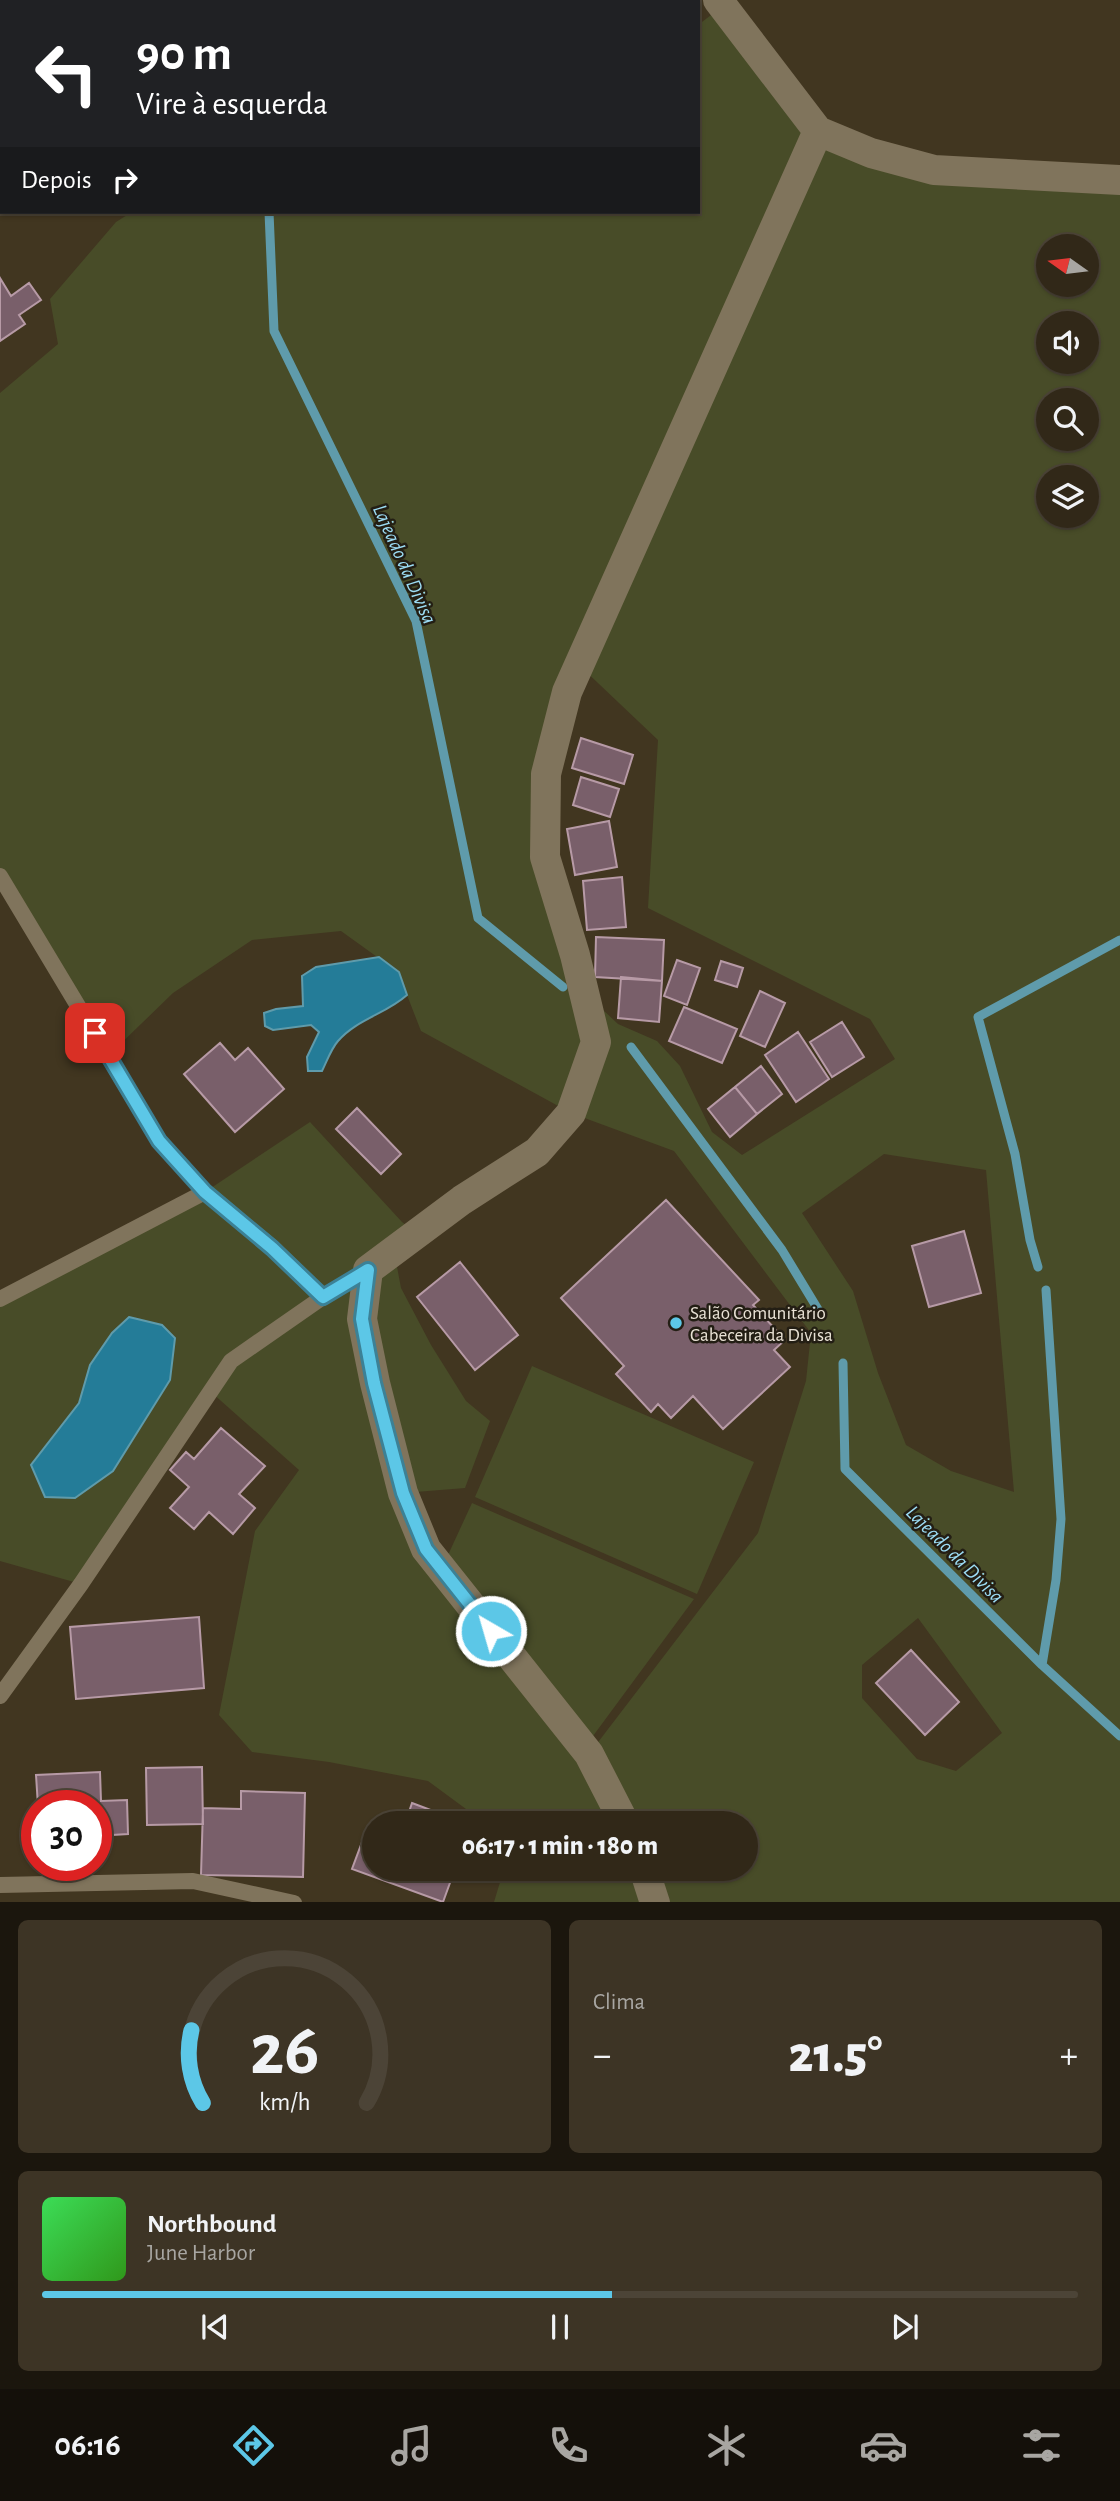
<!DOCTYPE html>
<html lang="pt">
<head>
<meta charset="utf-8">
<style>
  :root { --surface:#312818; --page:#3d3425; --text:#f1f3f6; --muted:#a8a6a2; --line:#4c4437; --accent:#5cc7e7 }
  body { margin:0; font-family:"Alegreya Sans",sans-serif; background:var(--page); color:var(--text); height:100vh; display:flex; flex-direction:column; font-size:26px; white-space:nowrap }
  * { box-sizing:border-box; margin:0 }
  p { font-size:23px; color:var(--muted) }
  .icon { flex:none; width:38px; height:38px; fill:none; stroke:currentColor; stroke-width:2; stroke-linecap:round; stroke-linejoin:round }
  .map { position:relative; height:1902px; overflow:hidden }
  .panel { display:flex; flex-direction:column; gap:18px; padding:18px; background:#1b160d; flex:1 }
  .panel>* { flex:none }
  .banner { position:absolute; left:0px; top:0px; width:700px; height:214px; box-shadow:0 2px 5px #0004,0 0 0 2px var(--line); background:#202124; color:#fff; overflow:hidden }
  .needle { width:46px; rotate:284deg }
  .buttons { position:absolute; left:1036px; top:234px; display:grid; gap:14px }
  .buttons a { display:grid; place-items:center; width:63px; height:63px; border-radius:50%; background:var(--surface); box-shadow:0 2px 5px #0004,0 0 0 2px var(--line); font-size:35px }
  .speed { position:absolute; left:21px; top:1790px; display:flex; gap:14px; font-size:35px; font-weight:700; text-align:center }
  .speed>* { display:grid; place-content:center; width:91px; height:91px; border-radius:50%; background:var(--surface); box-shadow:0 2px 5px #0004,0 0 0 2px var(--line); line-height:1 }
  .speed .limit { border:10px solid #d22; background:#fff; color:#111 }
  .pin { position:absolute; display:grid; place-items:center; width:60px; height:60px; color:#fff; margin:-30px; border-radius:14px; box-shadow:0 4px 10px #0006 }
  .me { position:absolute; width:77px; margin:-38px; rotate:322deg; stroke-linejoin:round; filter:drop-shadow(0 0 5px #0008) }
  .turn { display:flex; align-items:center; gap:24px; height:147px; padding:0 21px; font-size:32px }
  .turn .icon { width:91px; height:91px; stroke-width:2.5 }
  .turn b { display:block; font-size:49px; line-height:60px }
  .then { display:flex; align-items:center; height:66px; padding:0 21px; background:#0003; gap:14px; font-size:26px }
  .big { font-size:52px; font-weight:800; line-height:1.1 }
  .panel .tile { flex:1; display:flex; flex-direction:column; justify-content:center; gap:10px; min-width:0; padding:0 24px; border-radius:10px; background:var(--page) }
  .panel .dial { align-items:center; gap:0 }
  .dial svg { height:182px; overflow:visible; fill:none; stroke:var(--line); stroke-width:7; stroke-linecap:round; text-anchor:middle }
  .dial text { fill:var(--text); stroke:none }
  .song { display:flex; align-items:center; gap:21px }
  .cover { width:84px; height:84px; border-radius:10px; background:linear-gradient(135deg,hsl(130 70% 55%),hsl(110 70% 35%)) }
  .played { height:7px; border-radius:4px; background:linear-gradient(90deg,var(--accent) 55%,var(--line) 55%) }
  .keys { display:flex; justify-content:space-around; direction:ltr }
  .heat { display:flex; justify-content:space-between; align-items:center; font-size:38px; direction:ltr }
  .panel .tiles { flex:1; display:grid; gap:18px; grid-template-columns:1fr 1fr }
  .tile:last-child { grid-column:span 2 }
  .trip { position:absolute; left:362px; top:1811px; width:396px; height:70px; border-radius:35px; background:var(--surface); box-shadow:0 2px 5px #0004,0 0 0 2px var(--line); font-weight:800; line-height:70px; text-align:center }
  .tabs { display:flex; height:112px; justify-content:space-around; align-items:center; background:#14100a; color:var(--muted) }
  .tabs .icon { width:49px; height:49px }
  .tabs .active { color:var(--accent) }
  .tabs b { font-size:32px; color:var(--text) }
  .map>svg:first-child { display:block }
  .green { fill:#484c28; fill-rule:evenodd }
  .water { fill:#247c98; stroke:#5f9bab; stroke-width:2 }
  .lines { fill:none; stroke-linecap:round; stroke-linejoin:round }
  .stream { stroke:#5f9bab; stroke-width:9 }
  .building { fill:#795f6a; stroke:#b79aa6; stroke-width:2 }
  .lane { stroke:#80745c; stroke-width:16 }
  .street { stroke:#80745c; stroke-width:30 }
  .route-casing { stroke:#3c8196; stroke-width:18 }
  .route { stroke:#5cc7e7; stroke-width:12 }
  .poi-dot { fill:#5cc7e7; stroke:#231e14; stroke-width:2.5 }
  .labels { text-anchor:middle; stroke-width:5; stroke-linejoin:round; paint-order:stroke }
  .poi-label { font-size:19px; fill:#eae3d6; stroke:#231e14; text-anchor:start }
  .water-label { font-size:21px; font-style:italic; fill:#9cdcf4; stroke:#231e14 }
</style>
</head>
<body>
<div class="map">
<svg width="1120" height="1903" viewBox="0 0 1120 1903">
  <rect width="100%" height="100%" fill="#413620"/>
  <path class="green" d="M 192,0 L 538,0 L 540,2 L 193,2 Z
    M 723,6 L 818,131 L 871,153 L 1120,180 L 1120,1902 L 494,1902 L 504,1869 L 746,1869 L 746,1824 L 485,1823 L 428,1781 L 329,1762 L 252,1752 L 219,1715 L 255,1531 L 299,1470 L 211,1392 L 81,1584 L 0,1561 L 0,1299 L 205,1192 L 310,1122 L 402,1222 L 417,1234 L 394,1251 L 401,1288 L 431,1345 L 466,1401 L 490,1421 L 465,1488 L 403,1493 L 589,1754 L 758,1533 L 806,1381 L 811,1333 L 674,1151 L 571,1113 L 421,1031 L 398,972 L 341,931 L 252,940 L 173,993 L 109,1055 L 0,876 L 0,393 L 58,344 L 50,299 L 116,222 L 132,212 L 698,212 L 698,25 ZM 1048,247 L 1087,247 L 1087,285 L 1048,285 ZM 1048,324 L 1087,324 L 1087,362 L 1048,362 ZM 1048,401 L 1087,401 L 1087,439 L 1048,439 ZM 1048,478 L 1087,478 L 1087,516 L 1048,516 ZM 579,665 L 658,740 L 648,908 L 870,1019 L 895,1059 L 742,1155 L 712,1132 L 680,1066 L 657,1041 L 618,1024 L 584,992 L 545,857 ZM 884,1154 L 986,1170 L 1014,1492 L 951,1471 L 906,1445 L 878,1373 L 853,1291 L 802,1213 ZM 79,1403 L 139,1427 L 113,1471 L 31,1465 ZM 918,1618 L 1002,1733 L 956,1771 L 917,1759 L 862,1698 L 862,1665 Z
    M 532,1366 L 754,1462 L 697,1594 L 475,1497 Z
    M 472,1503 L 694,1599 L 593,1736 L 448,1555 Z"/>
  <path class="water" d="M 379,957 L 399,972 L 407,995 C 386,1014 357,1019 338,1041 C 331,1049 327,1061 322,1071 L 308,1071 L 307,1057 L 319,1032 L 311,1025 L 273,1030 L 265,1026 L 264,1013 L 276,1009 L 303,1006 L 302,976 L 316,967 Z
    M 129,1317 L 162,1325 L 175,1338 L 170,1380 L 113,1471 L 75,1498 L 45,1497 L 31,1465 L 79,1403 L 90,1365 L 112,1333 Z"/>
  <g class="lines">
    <path class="stream" d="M 260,0 L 260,2
      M 269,212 L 274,331 L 416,621 L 478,918 L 563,987
      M 631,1047 L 782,1250 L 819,1311
      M 1038,1267 L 1030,1240 L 1015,1154 L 978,1017 L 1120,940
      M 843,1363 L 845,1469 L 1042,1665 L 1120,1736
      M 1042,1665 L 1056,1580 L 1061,1519 L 1046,1290"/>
  </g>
  <path class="building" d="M 0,278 L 11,296 L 29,283 L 41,300 L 19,315 L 25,324 L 0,341 Z
    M 581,738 L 633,755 L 624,784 L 572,768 Z
    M 581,777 L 619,789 L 610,817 L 573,805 Z
    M 609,821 L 617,867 L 575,875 L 567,829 Z
    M 622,877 L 626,927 L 587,930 L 583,881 Z
    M 596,937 L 664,940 L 662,981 L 595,977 Z
    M 677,960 L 700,968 L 687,1005 L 664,996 Z
    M 721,961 L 743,968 L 737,987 L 715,980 Z
    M 621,977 L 662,981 L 659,1022 L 618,1018 Z
    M 760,991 L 785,1003 L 765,1047 L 740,1036 Z
    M 684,1007 L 737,1029 L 722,1063 L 669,1041 Z
    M 842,1022 L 864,1057 L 832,1077 L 810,1042 Z
    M 798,1032 L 829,1079 L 796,1102 L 765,1055 Z
    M 220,1043 L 235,1060 L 248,1048 L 284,1089 L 235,1132 L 184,1074 Z
    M 761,1066 L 782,1094 L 757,1114 L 735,1087 Z
    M 735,1087 L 757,1114 L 730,1137 L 708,1109 Z
    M 357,1108 L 401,1154 L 381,1174 L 336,1129 Z
    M 666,1200 L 759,1300 L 753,1305 L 785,1340 L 774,1350 L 790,1367 L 723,1429 L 693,1396 L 671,1418 L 658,1404 L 651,1412 L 616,1374 L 624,1366 L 561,1298 Z
    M 964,1231 L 981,1293 L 929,1307 L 912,1246 Z
    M 460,1262 L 518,1335 L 475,1370 L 417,1297 Z
    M 221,1428 L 265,1466 L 239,1494 L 255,1508 L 233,1534 L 209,1512 L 194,1529 L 170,1508 L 189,1487 L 170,1470 L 186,1452 L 194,1459 Z
    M 199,1617 L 204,1688 L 76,1699 L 70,1627 Z
    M 911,1650 L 959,1702 L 925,1735 L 876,1683 Z
    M 202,1767 L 203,1824 L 147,1825 L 146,1768 Z
    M 100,1772 L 101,1801 L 127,1800 L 128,1834 L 96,1836 L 96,1806 L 38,1806 L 36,1775 Z
    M 241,1791 L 305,1793 L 303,1877 L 201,1875 L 203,1808 L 241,1809 Z
    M 412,1803 L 452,1818 L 449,1824 L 405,1824 Z
    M 368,1826 L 374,1828 L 374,1869 L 455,1869 L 443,1902 L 352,1869 Z"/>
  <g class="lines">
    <path class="lane" d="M 0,876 L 159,1141 L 205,1192 L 273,1248 L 323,1297
      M 0,1299 L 205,1192
      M 0,1696 L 81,1584 L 231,1361 L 323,1297 L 368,1270
      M 0,1885 L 193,1881 L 294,1903"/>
    <path class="street" d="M 718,0 L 818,131 L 871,153 L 934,170 L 1120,180
      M 625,1824 L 589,1754 L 426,1549 L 403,1493 L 375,1383 L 362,1319 L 368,1270 L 462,1200 L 537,1152 L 571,1113 L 596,1042 L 575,955 L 545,857 L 546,774 L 567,692 L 818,131
      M 644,1869 L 655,1903"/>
  </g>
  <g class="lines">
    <g class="route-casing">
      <path id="route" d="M 95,1033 L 159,1141 L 205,1192 L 272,1248 L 323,1297 L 368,1270 L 362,1319 L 374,1383 L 403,1493 L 426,1549 L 491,1631"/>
    </g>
    <use href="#route" class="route"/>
  </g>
  <circle class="poi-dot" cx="676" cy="1323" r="7"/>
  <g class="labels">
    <g class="poi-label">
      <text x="690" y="1319">Salão Comunitário<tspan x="690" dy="22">Cabeceira da Divisa</tspan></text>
    </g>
    <g class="water-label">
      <text transform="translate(405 564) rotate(66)" y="7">Lajeado da Divisa</text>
      <text transform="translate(955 1554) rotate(45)" y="7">Lajeado da Divisa</text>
    </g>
  </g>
</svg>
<div class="buttons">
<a><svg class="needle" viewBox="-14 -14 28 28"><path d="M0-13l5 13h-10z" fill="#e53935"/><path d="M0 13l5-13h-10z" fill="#a8a6a2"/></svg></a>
<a><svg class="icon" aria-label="sound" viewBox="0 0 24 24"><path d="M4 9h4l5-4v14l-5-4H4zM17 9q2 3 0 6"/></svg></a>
<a><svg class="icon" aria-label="search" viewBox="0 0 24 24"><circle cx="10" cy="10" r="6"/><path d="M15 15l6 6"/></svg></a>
<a><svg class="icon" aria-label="layers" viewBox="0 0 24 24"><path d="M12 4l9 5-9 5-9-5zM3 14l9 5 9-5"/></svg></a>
</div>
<div class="speed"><div class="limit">30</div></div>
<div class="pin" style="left:95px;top:1033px;background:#d93025"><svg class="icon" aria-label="arrive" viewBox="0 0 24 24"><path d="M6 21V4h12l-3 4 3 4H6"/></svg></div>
<svg class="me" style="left:491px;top:1631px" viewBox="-20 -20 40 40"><circle r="17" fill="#5cc7e7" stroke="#fff" stroke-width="3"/><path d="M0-11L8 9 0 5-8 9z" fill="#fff"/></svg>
<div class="trip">06:17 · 1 min · 180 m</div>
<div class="banner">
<div class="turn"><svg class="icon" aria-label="left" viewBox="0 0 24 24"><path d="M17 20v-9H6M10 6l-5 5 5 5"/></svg><div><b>90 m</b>Vire à esquerda</div></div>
<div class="then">Depois<svg class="icon" aria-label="right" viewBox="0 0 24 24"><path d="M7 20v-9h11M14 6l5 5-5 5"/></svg></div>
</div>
</div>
<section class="panel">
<div class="tiles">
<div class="tile dial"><svg viewBox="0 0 100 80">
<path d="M14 69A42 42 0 1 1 86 69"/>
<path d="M14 69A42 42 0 0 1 9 37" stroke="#5cc7e7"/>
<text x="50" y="56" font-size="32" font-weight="700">26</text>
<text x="50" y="72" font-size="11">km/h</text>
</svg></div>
<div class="tile"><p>Clima</p>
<div class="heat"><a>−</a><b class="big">21.5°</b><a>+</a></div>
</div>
<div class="tile">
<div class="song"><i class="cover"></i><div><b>Northbound</b><p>June Harbor</p></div></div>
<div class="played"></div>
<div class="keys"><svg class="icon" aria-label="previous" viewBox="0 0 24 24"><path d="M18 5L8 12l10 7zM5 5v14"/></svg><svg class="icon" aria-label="pause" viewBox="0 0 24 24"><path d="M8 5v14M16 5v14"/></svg><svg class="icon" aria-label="next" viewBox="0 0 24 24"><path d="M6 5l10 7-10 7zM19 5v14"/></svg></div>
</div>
</div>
</section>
<nav class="tabs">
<b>06:16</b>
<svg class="icon active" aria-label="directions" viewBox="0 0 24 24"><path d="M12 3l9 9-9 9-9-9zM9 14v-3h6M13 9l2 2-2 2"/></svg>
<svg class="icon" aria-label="music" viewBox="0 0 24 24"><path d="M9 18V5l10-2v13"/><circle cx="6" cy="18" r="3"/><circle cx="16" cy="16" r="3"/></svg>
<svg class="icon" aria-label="phone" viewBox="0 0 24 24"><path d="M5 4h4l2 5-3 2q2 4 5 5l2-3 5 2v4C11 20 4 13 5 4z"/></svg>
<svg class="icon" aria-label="climate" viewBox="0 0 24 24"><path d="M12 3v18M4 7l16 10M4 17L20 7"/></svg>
<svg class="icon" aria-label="car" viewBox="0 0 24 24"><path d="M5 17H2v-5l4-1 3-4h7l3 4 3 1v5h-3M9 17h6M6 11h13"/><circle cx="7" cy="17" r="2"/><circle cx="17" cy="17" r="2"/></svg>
<svg class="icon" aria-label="filters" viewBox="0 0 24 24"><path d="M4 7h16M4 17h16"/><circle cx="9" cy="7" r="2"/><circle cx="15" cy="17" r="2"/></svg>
</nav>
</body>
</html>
